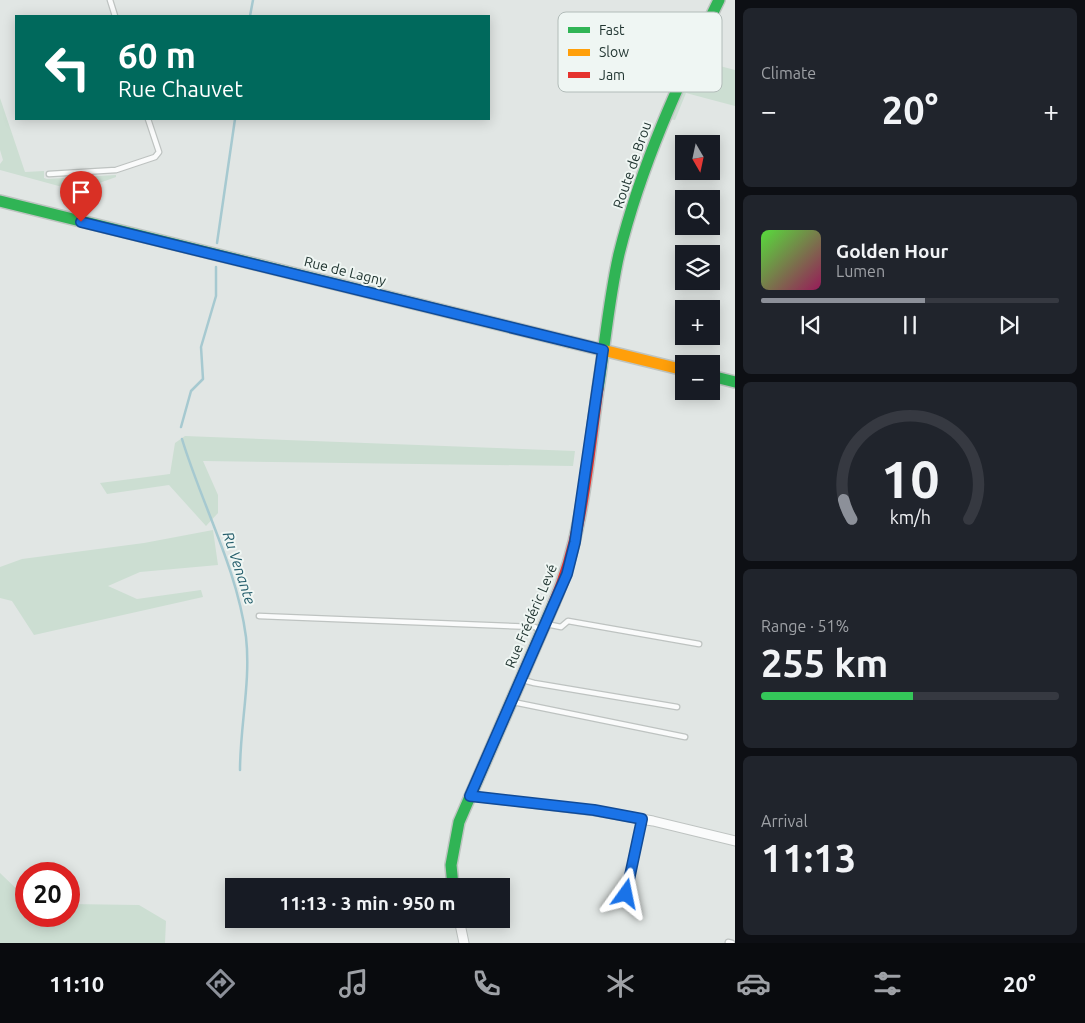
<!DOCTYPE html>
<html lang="en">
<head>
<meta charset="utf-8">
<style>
  :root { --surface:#171b24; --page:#20242c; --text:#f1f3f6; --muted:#9ea1a6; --line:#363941; --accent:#8c9099 }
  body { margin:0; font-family:Ubuntu,sans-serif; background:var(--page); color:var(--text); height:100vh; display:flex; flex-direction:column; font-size:19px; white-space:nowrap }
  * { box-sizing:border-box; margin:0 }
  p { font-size:16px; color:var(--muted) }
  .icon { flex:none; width:28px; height:28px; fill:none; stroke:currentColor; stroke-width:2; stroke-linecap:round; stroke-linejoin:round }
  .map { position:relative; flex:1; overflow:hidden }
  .panel { display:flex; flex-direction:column; gap:8px; padding:8px; background:#0d0f14; width:350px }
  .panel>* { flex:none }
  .banner { position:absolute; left:15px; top:15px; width:475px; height:105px; border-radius:0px; box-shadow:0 2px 12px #0003; background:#00695c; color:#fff; overflow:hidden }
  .needle { width:32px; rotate:171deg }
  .tools { position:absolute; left:675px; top:135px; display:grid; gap:10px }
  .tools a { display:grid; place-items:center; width:45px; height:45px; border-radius:0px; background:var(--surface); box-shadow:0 2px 12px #0003; font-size:25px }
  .speed { position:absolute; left:15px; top:862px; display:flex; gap:10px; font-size:25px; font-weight:700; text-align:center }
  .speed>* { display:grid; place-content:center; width:65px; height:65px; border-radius:50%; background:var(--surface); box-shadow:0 2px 12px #0003; line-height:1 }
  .speed .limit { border:8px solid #d22; background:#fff; color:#111 }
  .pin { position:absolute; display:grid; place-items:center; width:42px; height:42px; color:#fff; margin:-51px -21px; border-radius:50% 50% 50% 0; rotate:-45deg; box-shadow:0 0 5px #0007 }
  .pin .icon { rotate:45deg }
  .me { position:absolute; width:55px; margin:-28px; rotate:12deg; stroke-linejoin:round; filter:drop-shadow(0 0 4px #0008) }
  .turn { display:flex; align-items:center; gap:18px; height:105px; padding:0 20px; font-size:22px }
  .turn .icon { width:65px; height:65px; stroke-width:2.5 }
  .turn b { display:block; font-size:35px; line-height:42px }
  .big { font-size:38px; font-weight:700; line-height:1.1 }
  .panel .widget { flex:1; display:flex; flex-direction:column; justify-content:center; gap:8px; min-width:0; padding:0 18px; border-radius:8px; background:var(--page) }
  .panel .dial { align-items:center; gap:0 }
  .dial svg { height:130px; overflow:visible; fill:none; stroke:var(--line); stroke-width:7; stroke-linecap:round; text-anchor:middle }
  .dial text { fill:var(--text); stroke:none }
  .song { display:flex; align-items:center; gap:15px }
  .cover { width:60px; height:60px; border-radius:8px; background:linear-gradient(135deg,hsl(110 70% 55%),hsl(330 70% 35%)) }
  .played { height:5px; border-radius:2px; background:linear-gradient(90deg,var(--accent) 55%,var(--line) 55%) }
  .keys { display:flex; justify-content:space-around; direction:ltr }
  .heat { display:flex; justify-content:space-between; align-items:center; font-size:28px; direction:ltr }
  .charge { height:8px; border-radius:4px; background:linear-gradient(90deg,#34c759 51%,var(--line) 0) }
  .trip { position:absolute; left:225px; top:878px; width:285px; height:50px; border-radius:0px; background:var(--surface); box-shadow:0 2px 12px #0003; font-weight:700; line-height:50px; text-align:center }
  .menu { display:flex; height:80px; justify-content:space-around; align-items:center; background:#090b0e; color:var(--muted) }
  .menu .icon { width:35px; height:35px }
  .menu .on { color:var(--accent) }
  .menu b { font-size:22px; color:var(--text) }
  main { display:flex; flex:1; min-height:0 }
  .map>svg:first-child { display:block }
  .green { fill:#ccded2 }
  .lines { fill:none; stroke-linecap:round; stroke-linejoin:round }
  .stream { stroke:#a6c9d0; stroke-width:2.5 }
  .lane-casing { stroke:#bec3c1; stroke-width:7 }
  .street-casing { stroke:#bec3c1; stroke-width:11 }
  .fast-casing { stroke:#bec4c1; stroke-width:14 }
  .slow-casing { stroke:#bec4c1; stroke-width:14 }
  .jam-casing { stroke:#bec4c1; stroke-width:14 }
  .lane { stroke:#fafbfb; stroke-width:4.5 }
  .street { stroke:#fafbfb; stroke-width:9 }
  .fast { stroke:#30b455; stroke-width:11 }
  .slow { stroke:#ff9f0a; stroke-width:11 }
  .jam { stroke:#e5322d; stroke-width:11 }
  .route-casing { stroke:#114b97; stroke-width:12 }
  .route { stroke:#1a73e8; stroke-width:9 }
  .labels { text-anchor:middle; stroke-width:4; stroke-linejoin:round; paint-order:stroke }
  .street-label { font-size:14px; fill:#223632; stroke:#eff6f3 }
  .water-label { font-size:15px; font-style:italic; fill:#245d6b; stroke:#eff6f3 }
  .key { fill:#eff6f3; stroke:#b2bcb9; stroke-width:1 }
  .key-label { font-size:14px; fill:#223632 }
</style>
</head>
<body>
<main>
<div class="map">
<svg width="735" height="943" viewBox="0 0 735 943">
  <rect width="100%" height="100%" fill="#e1e6e4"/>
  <path class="green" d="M 697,54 L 716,65 L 735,70 L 735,106 L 686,93 L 675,120 L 668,119 Z
    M 0,98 L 25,172 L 44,171 L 44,178 L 47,179 L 116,175 L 116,177 L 77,191 L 0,170 L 0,164 L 3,160 L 0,150 Z
    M 185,436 L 575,451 L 573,466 L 203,461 L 218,495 L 218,513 L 206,526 L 169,485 L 107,494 L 100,483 L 170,474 L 175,443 Z
    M 213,530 L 218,565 L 140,572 L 108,586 L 137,599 L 201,590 L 203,597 L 34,635 L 12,601 L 0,598 L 0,567 L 22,559 L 144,543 Z
    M 0,873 L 26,898 L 26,916 L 69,916 L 69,904 L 139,905 L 166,921 L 165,943 L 0,943 Z"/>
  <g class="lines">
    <path class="stream" d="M 250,16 L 253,0
      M 217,243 L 235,119
      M 181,427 L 191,391 L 203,379 L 201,347 L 216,296 L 216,267
      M 182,439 C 202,505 237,568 246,637 C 251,681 240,726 240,770"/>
    <g class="lane-casing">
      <path id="lane" d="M 110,0 L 115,16
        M 49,174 L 116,170 L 155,157 L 159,152 L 148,119
        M 259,616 L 535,627 L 541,631
        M 546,624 L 561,627 L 568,621 L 699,644
        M 523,680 L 534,683 L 677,707
        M 513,702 L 685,737
        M 627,894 L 642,819
        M 728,942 L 732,943"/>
    </g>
    <g class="street-casing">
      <path id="street" d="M 470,796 L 595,811 L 653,821 L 735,841
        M 459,919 L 464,943"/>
    </g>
    <g class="fast-casing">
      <path id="fast" d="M 0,201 L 570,342
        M 711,376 L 735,382
        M 598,389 C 605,344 609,298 619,254 C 641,165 679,82 719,0
        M 453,886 L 451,865 L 459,822 L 554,603"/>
    </g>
    <g class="slow-casing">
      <path id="slow" d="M 570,342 L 684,370"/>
    </g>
    <g class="jam-casing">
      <path id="jam" d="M 554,603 C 583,536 588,460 598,389"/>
    </g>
    <use href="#lane" class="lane"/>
    <use href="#street" class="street"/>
    <use href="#fast" class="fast"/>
    <use href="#slow" class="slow"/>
    <use href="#jam" class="jam"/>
  </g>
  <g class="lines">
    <g class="route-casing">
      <path id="route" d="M 81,222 L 603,350 L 575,542 L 567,574 L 470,796 L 594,810 L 642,819 L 626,894"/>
    </g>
    <use href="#route" class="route"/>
  </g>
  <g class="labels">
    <g class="street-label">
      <text transform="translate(632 165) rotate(-71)" y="5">Route de Brou</text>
      <text transform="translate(345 271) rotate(14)" y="5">Rue de Lagny</text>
      <text transform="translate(531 616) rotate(-67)" y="5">Rue Frédéric Levé</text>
    </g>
    <g class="water-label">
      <text transform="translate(239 568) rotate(72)" y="5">Ru Venante</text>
    </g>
  </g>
  <rect x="558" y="12" width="164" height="80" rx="8" class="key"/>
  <rect x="568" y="27" width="22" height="6" fill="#30b455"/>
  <rect x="568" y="49" width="22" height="7" fill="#ff9f0a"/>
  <rect x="568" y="72" width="22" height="6" fill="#e5322d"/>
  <g class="key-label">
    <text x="599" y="35">Fast</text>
    <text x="599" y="57">Slow</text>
    <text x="599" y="80">Jam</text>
  </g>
</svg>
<div class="tools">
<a><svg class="needle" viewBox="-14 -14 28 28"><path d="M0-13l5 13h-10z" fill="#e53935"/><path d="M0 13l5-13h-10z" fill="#9ea1a6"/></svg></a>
<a><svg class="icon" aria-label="search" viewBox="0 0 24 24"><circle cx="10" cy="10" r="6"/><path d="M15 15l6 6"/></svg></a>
<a><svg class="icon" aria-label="layers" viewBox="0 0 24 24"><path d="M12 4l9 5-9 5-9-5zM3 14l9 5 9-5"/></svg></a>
<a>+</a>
<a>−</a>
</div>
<div class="speed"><div class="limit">20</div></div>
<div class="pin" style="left:81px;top:222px;background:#d93025"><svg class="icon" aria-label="arrive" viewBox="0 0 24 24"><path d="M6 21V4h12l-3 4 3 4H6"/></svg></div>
<svg class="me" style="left:626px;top:894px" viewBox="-20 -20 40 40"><path d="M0-17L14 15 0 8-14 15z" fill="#1a73e8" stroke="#fff" stroke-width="4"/></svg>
<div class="trip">11:13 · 3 min · 950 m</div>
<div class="banner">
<div class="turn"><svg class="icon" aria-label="left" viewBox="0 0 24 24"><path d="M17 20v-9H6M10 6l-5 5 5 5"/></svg><div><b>60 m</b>Rue Chauvet</div></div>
</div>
</div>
<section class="panel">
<div class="widget"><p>Climate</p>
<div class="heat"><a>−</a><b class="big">20°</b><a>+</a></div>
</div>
<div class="widget">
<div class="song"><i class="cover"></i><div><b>Golden Hour</b><p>Lumen</p></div></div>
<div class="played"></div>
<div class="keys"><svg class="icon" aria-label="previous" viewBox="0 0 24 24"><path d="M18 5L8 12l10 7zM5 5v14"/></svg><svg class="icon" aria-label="pause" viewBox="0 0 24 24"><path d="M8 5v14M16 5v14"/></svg><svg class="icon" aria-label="next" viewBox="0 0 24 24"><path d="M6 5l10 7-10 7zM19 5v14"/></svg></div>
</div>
<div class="widget dial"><svg viewBox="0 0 100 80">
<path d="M14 69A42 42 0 1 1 86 69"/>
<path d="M14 69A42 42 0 0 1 9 57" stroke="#8c9099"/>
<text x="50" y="56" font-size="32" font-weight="700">10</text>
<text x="50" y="72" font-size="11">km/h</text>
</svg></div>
<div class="widget"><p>Range · 51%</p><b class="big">255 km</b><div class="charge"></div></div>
<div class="widget"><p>Arrival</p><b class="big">11:13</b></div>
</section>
</main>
<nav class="menu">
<b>11:10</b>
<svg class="icon on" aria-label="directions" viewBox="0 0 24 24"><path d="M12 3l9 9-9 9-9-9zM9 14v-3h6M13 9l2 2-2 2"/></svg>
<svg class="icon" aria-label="music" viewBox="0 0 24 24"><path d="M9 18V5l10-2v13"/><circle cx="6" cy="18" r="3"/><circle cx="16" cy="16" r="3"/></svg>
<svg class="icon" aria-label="phone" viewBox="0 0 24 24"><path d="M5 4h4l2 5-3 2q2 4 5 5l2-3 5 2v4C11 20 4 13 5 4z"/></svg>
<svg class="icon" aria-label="climate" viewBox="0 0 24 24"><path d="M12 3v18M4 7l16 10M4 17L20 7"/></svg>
<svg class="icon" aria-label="car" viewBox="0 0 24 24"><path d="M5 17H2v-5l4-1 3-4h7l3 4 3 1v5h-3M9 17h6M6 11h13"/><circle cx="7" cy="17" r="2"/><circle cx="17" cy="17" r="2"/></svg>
<svg class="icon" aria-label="filters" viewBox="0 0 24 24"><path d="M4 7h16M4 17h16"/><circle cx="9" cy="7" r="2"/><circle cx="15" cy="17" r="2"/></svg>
<b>20°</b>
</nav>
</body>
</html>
